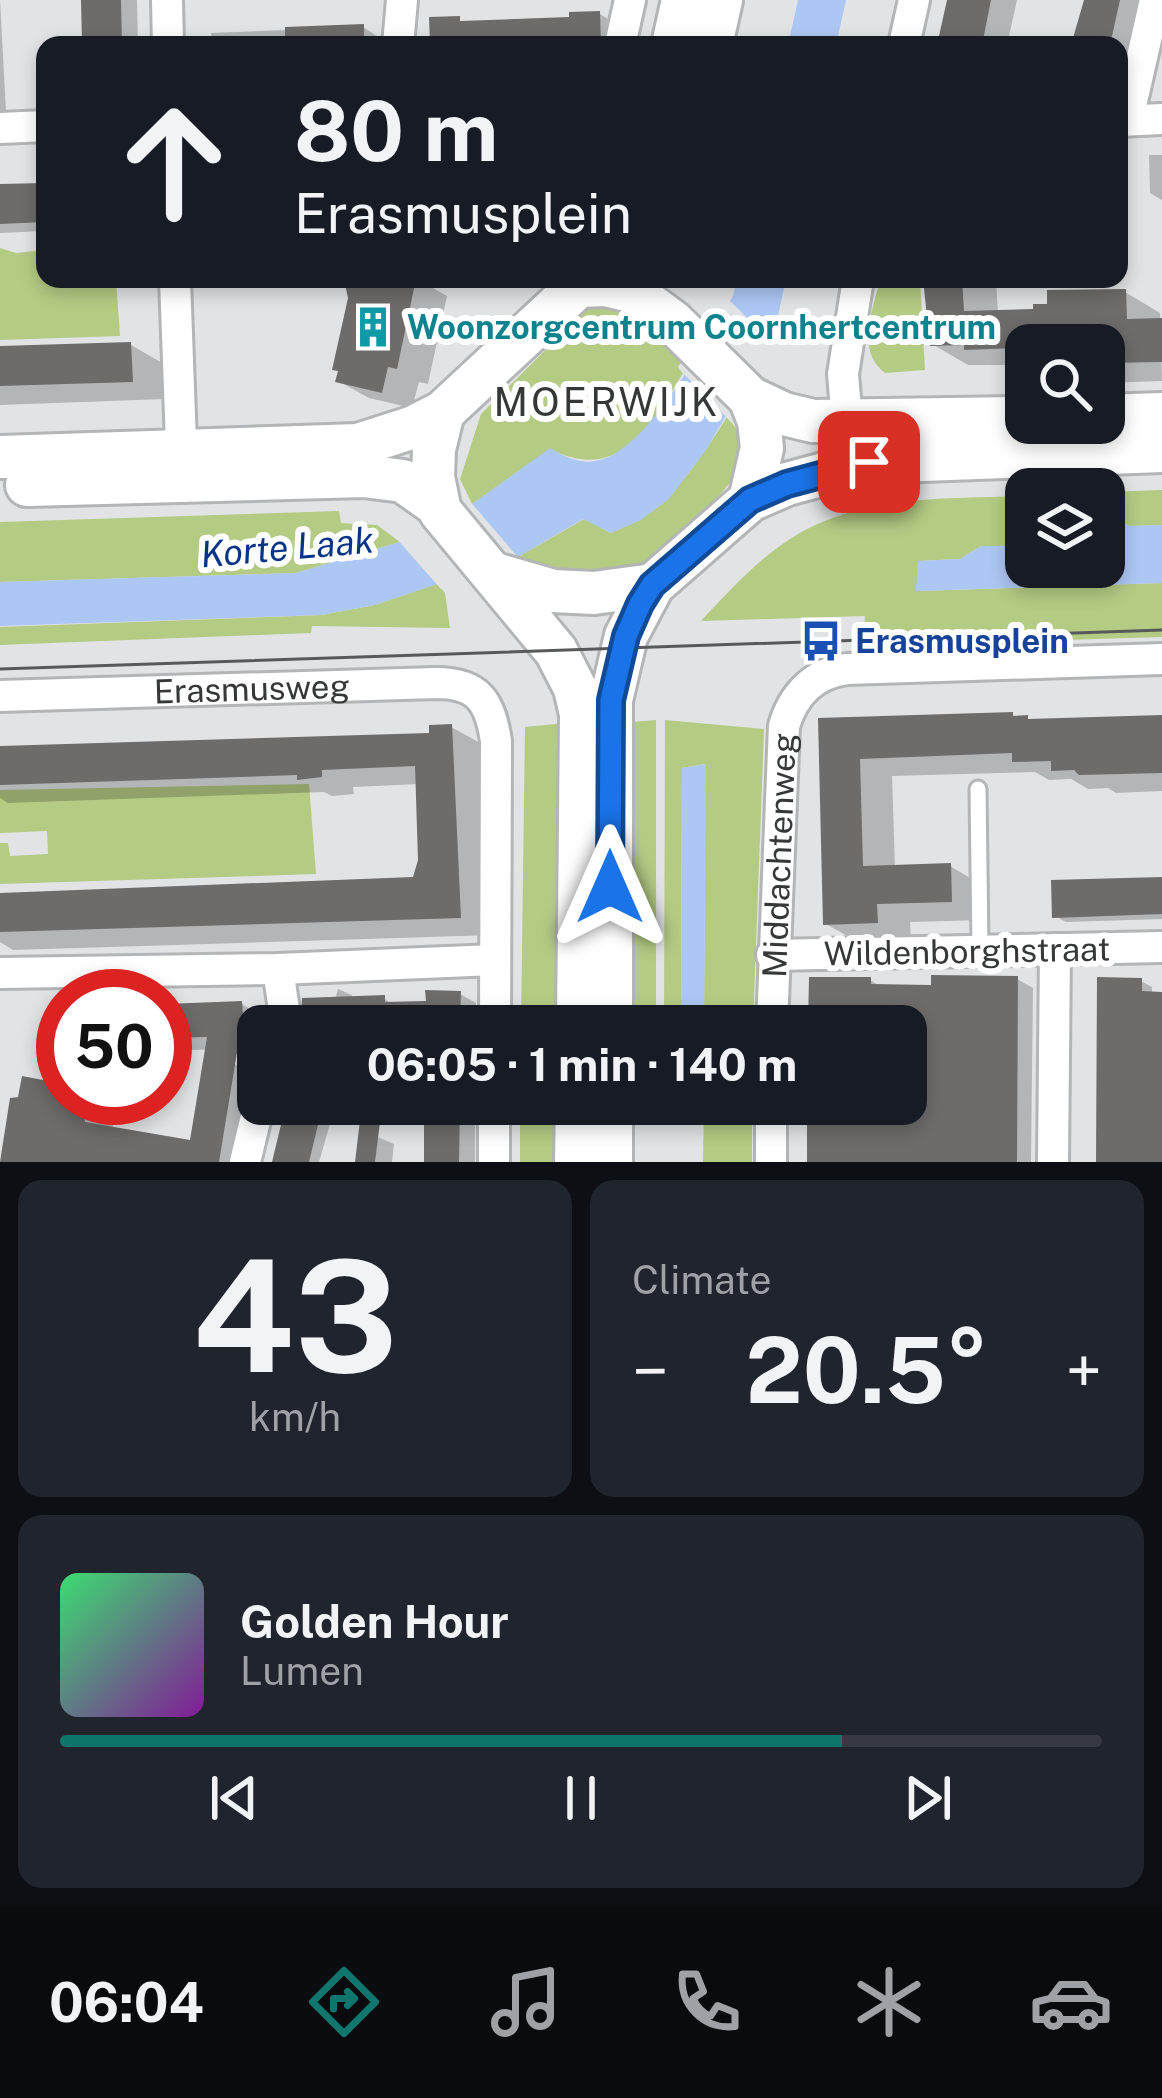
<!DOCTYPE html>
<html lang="en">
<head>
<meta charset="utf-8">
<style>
  :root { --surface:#171b24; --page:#20242c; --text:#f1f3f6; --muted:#9ea1a6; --line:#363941; --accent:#0f766e }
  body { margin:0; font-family:"Public Sans",sans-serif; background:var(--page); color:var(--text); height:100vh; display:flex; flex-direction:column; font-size:45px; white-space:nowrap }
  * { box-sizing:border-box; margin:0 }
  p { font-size:39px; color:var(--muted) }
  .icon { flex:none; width:66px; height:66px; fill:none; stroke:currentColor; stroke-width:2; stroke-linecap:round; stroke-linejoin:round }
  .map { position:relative; height:1162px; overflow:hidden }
  .drawer { display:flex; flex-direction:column; gap:18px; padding:18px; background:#0d0f14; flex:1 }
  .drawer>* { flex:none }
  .hud { position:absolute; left:36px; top:36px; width:1092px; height:252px; border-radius:24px; box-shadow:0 6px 18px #0003; background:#171b24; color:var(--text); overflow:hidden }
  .fabs { position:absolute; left:1005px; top:324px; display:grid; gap:24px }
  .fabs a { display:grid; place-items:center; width:120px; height:120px; border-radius:24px; background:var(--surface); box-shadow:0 6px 18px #0003; font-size:60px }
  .speed { position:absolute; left:36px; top:969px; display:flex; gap:24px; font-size:60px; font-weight:700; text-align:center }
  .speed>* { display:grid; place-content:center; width:156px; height:156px; border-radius:50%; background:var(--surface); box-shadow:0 6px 18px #0003; line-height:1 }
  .speed .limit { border:18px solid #d22; background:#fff; color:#111 }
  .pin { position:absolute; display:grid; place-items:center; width:102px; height:102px; color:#fff; margin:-51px; border-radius:24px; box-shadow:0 6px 18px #0006 }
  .me { position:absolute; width:132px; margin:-66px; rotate:0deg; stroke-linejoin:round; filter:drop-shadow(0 0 9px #0008) }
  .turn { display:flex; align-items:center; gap:42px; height:252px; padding:0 60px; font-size:54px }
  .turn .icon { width:156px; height:156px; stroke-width:2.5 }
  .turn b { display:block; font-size:84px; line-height:102px }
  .big { font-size:90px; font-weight:700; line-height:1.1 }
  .drawer .tile { flex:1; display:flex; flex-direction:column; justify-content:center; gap:18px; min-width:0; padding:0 42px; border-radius:24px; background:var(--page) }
  .drawer .dial { align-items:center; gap:0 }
  .dial b { font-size:156px; line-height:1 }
  .song { display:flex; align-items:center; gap:36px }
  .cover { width:144px; height:144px; border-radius:18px; background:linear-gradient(135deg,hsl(140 70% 55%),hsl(290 70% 35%)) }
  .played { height:12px; border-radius:6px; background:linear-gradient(90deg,var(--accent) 75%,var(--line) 75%) }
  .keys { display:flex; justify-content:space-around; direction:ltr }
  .heat { display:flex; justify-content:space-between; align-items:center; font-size:66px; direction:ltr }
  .drawer .tiles { flex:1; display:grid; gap:18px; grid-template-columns:1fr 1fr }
  .tile:last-child { grid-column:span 2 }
  .trip { position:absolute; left:237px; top:1005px; width:690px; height:120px; border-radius:24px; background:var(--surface); box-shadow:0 6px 18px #0003; font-weight:700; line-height:120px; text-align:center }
  .dock { display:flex; height:192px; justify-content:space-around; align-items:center; background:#090b0e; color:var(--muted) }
  .dock .icon { width:84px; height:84px }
  .dock .current { color:var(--accent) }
  .dock b { font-size:54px; color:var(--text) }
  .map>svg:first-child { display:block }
  .green { fill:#b4cb84 }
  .water { fill:#adc7f4 }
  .pier { fill:#e2e3e5 }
  .shadow { fill:#0003 }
  .building { fill:#6d6c6b }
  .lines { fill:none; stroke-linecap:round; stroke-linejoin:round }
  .service-casing { stroke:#b4b5b6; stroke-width:21 }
  .minor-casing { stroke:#b4b5b6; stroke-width:36 }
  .secondary-casing { stroke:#b4b5b6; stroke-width:48 }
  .service { stroke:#fff; stroke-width:15 }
  .minor { stroke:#fff; stroke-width:30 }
  .secondary { stroke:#fff; stroke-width:42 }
  .tram { stroke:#585959; stroke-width:3 }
  .route-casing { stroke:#114b97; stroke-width:30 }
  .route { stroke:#1a73e8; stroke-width:21 }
  .labels { text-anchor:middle; stroke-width:12; stroke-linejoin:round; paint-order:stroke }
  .culture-label { font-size:33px; font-weight:bold; fill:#0d838f; stroke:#fff; text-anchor:start }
  .transit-label { font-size:33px; font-weight:bold; fill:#164399; stroke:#fff; text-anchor:start }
  .street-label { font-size:33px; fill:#363737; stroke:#fff }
  .water-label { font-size:36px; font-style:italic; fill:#063587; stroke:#fff }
  .quarter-label { font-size:39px; letter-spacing:3px; fill:#363737; stroke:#fff }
</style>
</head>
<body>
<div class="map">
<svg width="1162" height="1162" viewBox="0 0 1162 1162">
  <rect width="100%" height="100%" fill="#e2e3e5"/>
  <path class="green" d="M 0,248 L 16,253 L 45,250 L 45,279 L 116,279 L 120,336 L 0,340 Z
    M 880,279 L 920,279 L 925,370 L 885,373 C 855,350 873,311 880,279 Z
    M 587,309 L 624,309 L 681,362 L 678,367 L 683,373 C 651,426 619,484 550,449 L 472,504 L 460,479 L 481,414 Z
    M 727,417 L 744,438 L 742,468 L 713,503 L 656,556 L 615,575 L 543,573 L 518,557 L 584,519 L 611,533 C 670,507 693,470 727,417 Z
    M 1162,490 L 1162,525 L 1129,526 L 1116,519 L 1104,520 L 1104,492 Z
    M 1026,496 L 1026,524 L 1022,524 L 1014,547 L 981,546 L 960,559 L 918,561 L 917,591 L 1162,583 L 1162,637 L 863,646 L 865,616 L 701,621 C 729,591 756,561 790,539 C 859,494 948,499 1026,496 Z
    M 339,511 L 341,523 L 377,525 L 400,542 L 296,573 L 0,582 L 0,522 Z
    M 437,584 L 445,593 L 450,628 L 312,626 L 311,633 L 0,645 L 0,627 L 321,615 L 375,605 Z
    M 656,720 L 656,1026 L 631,1026 L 633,722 Z
    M 665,720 L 764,729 L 753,1026 L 704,1026 L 705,764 L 682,768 L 681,1026 L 664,1026 Z
    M 566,723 L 563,1026 L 521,1026 L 525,727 Z
    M 309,784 L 316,874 L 0,884 L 0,843 L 8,843 L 10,856 L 48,854 L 47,831 L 0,833 L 0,790 Z
    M 520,1104 L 563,1104 L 562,1162 L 520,1162 Z
    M 704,1104 L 752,1104 L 752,1162 L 703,1162 Z"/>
  <path class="water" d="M 798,0 L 846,0 L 836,45 L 788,45 Z
    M 737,279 L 786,279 L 774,334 L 706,450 L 669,499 L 641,520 L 611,533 L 583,519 L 518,557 L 375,605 L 321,615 L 0,626 L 0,582 L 296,573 L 400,542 L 472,504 L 550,448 C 563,456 579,464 595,461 C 647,454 705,339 733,296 Z
    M 1116,519 L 1129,526 L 1162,525 L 1162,583 L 916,591 L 918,561 L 960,559 L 981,546 L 1013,546 L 1015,529 L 1026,524 L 1026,567 L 1104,567 L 1104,520 Z
    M 706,764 L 704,1026 L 681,1026 L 682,768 Z"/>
  <path class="pier" d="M 726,297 L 775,345 L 731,422 L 679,369 Z
    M 468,499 L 522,562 L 441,589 L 395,537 Z"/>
  <path class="shadow" d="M 0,0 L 6,112 L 0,112 Z
    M 84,0 L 137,0 L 138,45 L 85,45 Z
    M 950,0 L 1017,0 L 1007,45 L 941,45 Z
    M 1085,0 L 1149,0 L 1119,102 L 1119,45 L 1073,45 Z
    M 600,14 L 633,34 L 633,45 L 433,45 Z
    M 363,27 L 380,38 L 380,45 L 212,45 L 211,33 Z
    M 1149,155 L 1162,155 L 1162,200 L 1150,193 Z
    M 45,185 L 45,231 L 0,233 L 0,187 Z
    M 347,279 L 417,279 L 447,296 L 428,384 L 419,382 L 412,408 L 369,398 L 338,381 L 351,298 Z
    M 926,279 L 996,279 L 998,313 L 1037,312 L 1125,292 L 1160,313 L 1162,381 L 1104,383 L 1104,345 L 1026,345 L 1026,365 L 968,365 L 932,344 Z
    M 131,345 L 164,364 L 165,399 L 0,405 L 0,349 Z
    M 1012,715 L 1035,722 L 1162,718 L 1162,791 L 1116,793 L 1108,788 L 1088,789 L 1071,779 L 1049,780 L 1035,772 L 892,776 L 895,868 L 950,866 L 984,886 L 985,920 L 910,922 L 911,941 L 860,943 L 826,924 L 821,721 Z
    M 451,727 L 484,745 L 493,935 L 13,950 L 0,942 L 0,895 L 416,880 L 421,860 L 419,784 L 353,787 L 354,794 L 332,796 L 324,792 L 8,803 L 0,798 L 0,749 L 432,736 Z
    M 1162,880 L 1162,919 L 1066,922 L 1055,916 Z
    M 1017,979 L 1033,988 L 1031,1162 L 811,1162 L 811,1104 L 906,1104 L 906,1026 L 812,1026 L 870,980 L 883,988 L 934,988 Z
    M 1100,980 L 1141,981 L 1152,987 L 1152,994 L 1162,994 L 1162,1162 L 1099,1162 Z
    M 338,989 L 352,995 L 352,999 L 384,998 L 417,1026 L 304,1026 L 335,1000 Z
    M 460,994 L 476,1003 L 476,1026 L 428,1026 Z
    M 242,1004 L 272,1022 L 272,1026 L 258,1026 L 258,1049 L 178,1050 L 178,1054 L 165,1055 L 165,1007 Z
    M 59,1005 L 63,1005 L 63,1098 L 105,1098 L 112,1102 L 113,1130 L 192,1144 L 235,1064 L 258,1078 L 251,1162 L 2,1162 L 12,1101 L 45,1083 Z
    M 290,1104 L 357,1104 L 357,1115 L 334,1110 L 319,1162 L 275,1162 Z
    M 427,1104 L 475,1104 L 475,1162 L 427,1162 Z
    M 368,1133 L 394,1144 L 392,1162 L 361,1162 Z"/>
  <path class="building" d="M 81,0 L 121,0 L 122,45 L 82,45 Z
    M 947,0 L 991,0 L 982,45 L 937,45 Z
    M 1084,0 L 1120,0 L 1110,45 L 1071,45 Z
    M 600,11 L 601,45 L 430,45 L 429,17 L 460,16 L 460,21 L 569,17 L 569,12 Z
    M 364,24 L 364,45 L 285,45 L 285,27 Z
    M 45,183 L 45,222 L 0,224 L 0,184 Z
    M 344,279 L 416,279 L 397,369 L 388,367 L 382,393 L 335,382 L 338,371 L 332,370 L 348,298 Z
    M 923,279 L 962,279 L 964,311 L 1033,309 L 1033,304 L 1047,304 L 1047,290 L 1126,289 L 1127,319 L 1162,318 L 1162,362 L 1104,363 L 1104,345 L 964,350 L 964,345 L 930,346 Z
    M 131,342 L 133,382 L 0,386 L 0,346 Z
    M 1013,712 L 1013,716 L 1028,715 L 1028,719 L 1162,715 L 1162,773 L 1079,775 L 1074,770 L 1051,771 L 1051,761 L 1012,762 L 1012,753 L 860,759 L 863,866 L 951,863 L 952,902 L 877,904 L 878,923 L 823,925 L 818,718 Z
    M 452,724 L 461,918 L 0,932 L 0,893 L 413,877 L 418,860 L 415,766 L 322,770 L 322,777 L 297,780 L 297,775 L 0,785 L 0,746 L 429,733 L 429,725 Z
    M 1162,877 L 1162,914 L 1052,918 L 1051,880 Z
    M 931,975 L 1018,976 L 1017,1162 L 807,1162 L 807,1104 L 906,1104 L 906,1026 L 808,1026 L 809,977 L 871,977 L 871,984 L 931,985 Z
    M 1097,977 L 1142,978 L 1142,991 L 1162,992 L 1162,1162 L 1096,1162 Z
    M 425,990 L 461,991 L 460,1026 L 300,1026 L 302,998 L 385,995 L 385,1002 L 426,1001 Z
    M 242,1001 L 244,1034 L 240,1034 L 219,1162 L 0,1162 L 10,1098 L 18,1097 L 22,1076 L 43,1080 L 52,1028 L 63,1029 L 63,1098 L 83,1098 L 85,1122 L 190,1140 L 207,1037 L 165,1038 L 165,1004 Z
    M 286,1104 L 323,1104 L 309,1162 L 272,1162 Z
    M 362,1104 L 382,1106 L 375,1162 L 355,1162 Z
    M 424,1104 L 460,1104 L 459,1162 L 424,1162 Z"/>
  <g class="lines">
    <g class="service-casing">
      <path id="service" d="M 978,789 L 980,948"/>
    </g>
    <g class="minor-casing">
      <g id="minor">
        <path d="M 167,0 L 168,45"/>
        <path d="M 398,45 L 402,0"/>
        <path d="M 620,45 L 630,0"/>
        <path d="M 904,45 L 914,0"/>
        <path d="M 1128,119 L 1155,0"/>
        <path d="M 1119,121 L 1162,119"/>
        <path d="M 0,128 L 45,126"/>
        <path d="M 175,279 L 182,471"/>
        <path d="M 847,422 L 843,374 L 858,279"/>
        <path id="s1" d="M 0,696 L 436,683 C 479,683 490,702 496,741 L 495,1026"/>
        <path d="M 772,955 L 1162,947"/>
        <path d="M 278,969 L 284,1010 L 279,1026"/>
        <path d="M 0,973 L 278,969 L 495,960"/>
        <path id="s2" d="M 772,1026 L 784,726 C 793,695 814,673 847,669 L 1162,659"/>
        <path d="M 245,1162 L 259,1104"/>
        <path d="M 494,1162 L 494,1104"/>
        <path d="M 771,1162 L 771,1104"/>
        <path d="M 1053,1162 L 1055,949"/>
      </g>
    </g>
    <g class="secondary-casing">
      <path id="secondary" d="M 673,45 L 683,0
        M 711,45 L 721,0
        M 750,398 L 784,414 L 813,421 L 1026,418
        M 1104,416 L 1162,414
        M 0,457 L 358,445 L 414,427 L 443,412
        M 27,485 L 364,476 L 403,481 L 437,505
        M 750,500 L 787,484 L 869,462 L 1162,451
        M 495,574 L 553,591 L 594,593 L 653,585 L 750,500 L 762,448 L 759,421 L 750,398 L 673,322 L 631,291 L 606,285 L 579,286
        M 578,1026 L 581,714 L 575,688 L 556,651 L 440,511 L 433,477 L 434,449 L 443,412 L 586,279
        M 611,1026 L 611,700 L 626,636 L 653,585
        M 611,1104 L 611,1162
        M 576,1162 L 577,1104"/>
    </g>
    <use href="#service" class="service"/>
    <use href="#minor" class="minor"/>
    <use href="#secondary" class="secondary"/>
    <path class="tram" d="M 0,669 L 1162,630"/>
  </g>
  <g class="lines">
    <g class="route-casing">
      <path id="route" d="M 610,887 L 611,700 L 626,636 L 640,604 L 652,585 L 750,500 L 787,484 L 869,462"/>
    </g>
    <use href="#route" class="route"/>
  </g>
  <defs>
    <g id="building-bare" transform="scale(3.24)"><path d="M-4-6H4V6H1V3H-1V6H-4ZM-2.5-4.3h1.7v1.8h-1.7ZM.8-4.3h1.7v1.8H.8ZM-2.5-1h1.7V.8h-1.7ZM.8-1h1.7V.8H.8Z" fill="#0f9aa8" stroke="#fff" stroke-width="2.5" paint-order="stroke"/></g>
    <g id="bus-bare" transform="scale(3.24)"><path d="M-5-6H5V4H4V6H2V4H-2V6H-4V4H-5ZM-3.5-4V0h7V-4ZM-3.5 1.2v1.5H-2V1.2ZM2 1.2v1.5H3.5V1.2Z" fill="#1a4fb4" stroke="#fff" stroke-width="2.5" paint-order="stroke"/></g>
  </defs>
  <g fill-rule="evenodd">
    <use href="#building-bare" x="373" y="327"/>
    <use href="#bus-bare" x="821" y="641"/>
  </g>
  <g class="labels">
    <g class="culture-label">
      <text x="407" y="339">Woonzorgcentrum Coornhertcentrum</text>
    </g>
    <g class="transit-label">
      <text x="855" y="653">Erasmusplein</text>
    </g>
    <g class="street-label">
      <text dy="12" stroke="none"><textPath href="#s1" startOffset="252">Erasmusweg</textPath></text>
      <text dy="12" stroke="none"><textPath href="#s2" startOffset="171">Middachtenweg</textPath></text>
      <text transform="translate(967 951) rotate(-1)" y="12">Wildenborghstraat</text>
    </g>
    <g class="water-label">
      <text transform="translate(287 547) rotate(-5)" y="13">Korte Laak</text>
    </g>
    <g class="quarter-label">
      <text x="607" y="416">MOERWIJK</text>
    </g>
  </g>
</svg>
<div class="fabs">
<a><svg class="icon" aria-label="search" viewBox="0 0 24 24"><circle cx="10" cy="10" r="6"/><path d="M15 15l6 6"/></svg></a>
<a><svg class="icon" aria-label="layers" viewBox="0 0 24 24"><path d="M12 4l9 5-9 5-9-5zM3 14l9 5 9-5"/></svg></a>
</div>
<div class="speed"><div class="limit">50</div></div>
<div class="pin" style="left:869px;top:462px;background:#d93025"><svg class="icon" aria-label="arrive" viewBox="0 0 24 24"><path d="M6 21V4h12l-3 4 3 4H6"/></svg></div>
<svg class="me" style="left:610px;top:887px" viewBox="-20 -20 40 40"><path d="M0-17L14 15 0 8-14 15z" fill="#1a73e8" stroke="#fff" stroke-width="4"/></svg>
<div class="trip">06:05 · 1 min · 140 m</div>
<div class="hud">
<div class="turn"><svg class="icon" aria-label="ahead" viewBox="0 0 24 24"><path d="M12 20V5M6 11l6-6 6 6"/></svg><div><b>80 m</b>Erasmusplein</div></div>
</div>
</div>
<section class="drawer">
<div class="tiles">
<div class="tile dial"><b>43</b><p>km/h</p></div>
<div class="tile"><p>Climate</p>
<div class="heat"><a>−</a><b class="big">20.5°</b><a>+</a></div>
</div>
<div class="tile">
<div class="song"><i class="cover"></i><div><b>Golden Hour</b><p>Lumen</p></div></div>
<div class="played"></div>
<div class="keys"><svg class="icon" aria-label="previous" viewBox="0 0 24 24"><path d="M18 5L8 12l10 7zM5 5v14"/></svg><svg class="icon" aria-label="pause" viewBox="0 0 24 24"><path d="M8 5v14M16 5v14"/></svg><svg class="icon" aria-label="next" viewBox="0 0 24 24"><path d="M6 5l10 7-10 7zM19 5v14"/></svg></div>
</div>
</div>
</section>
<nav class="dock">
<b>06:04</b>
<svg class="icon current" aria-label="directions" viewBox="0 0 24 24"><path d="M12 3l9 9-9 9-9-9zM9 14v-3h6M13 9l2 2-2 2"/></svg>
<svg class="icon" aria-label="music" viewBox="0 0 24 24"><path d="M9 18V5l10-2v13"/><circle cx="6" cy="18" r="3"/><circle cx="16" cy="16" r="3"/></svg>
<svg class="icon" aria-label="phone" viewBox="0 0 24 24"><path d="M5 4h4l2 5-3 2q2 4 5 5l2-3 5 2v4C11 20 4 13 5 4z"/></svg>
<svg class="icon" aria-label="climate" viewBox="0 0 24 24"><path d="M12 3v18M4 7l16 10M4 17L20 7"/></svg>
<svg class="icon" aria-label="car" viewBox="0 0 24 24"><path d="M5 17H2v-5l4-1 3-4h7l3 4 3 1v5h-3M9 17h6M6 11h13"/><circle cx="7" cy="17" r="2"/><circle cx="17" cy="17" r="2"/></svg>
</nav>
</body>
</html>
